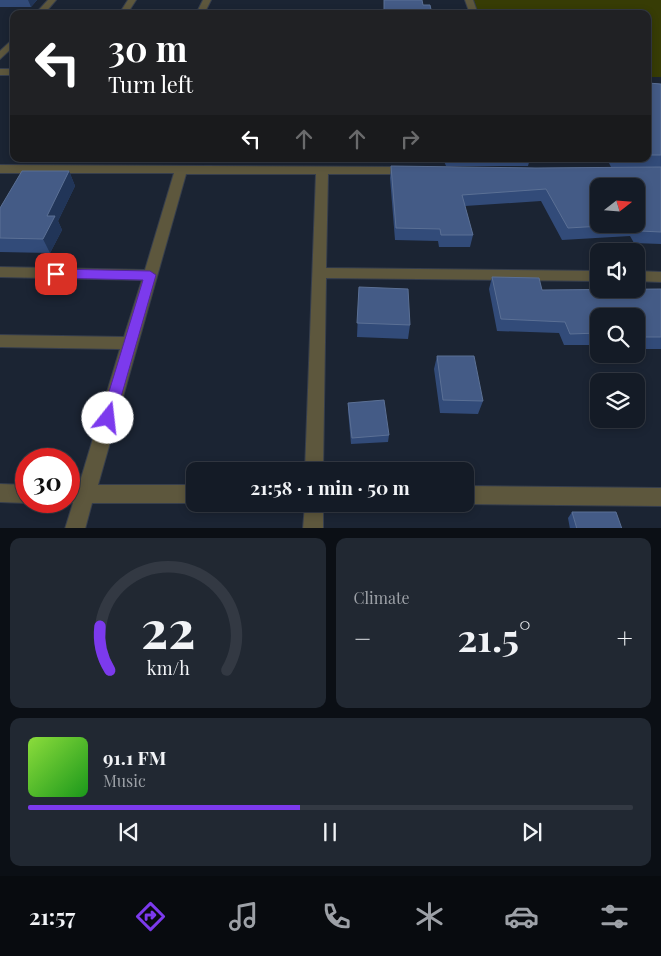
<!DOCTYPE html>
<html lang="en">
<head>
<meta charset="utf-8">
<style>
  :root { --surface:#141b26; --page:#212832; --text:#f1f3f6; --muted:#9da1a7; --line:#333943; --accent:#7c3aed }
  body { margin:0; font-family:"Playfair Display",serif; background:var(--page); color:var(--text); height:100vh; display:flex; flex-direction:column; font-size:19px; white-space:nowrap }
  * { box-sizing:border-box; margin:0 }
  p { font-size:16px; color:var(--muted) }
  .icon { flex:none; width:28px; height:28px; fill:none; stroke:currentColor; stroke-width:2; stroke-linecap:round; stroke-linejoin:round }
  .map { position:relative; height:528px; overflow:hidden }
  .sheet { display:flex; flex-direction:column; gap:10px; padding:10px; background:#0b0f15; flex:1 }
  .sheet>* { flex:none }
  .banner { position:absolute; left:10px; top:10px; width:641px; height:152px; border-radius:10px; box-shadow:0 2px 8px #0003,0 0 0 1px var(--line); background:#202124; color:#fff; overflow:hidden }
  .needle { width:32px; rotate:73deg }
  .fabs { position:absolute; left:590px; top:178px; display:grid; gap:10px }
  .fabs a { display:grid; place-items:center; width:55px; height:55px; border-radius:10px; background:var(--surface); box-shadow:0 2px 8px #0003,0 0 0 1px var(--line); font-size:25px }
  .speed { position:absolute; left:15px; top:448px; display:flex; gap:10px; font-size:25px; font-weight:700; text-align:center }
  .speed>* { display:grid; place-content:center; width:65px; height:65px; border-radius:50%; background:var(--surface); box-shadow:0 2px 8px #0003,0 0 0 1px var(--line); line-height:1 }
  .speed .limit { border:8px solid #d22; background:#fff; color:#111 }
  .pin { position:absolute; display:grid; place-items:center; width:42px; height:42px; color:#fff; margin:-21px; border-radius:10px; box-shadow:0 2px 8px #0006 }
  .me { position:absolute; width:55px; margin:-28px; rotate:16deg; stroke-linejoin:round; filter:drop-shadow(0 0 4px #0008) }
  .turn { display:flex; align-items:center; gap:18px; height:105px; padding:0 15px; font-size:22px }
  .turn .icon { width:65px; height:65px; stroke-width:2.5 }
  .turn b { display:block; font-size:35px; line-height:42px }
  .lanes { display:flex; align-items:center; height:48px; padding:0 15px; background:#0003; justify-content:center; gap:25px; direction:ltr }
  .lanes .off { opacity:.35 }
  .big { font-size:38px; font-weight:700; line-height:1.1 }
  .sheet .card { flex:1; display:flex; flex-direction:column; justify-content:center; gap:8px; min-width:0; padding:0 18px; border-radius:10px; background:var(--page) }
  .sheet .dial { align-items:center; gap:0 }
  .dial svg { height:130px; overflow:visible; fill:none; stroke:var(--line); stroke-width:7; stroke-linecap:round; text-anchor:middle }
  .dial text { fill:var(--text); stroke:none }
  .song { display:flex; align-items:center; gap:15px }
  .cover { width:60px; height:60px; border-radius:8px; background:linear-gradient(135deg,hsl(90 70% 55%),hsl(120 70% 35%)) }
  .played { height:5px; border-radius:2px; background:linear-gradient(90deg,var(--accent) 45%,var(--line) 45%) }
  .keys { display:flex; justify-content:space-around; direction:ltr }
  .heat { display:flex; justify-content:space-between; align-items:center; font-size:28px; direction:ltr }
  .sheet .tiles { flex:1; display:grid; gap:10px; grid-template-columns:1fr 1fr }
  .card:last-child { grid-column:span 2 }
  .trip { position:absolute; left:186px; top:462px; width:288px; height:50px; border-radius:10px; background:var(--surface); box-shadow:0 2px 8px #0003,0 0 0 1px var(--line); font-weight:700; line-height:50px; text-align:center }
  .tab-bar { display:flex; height:80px; justify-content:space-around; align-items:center; background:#080b0f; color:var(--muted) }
  .tab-bar .icon { width:35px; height:35px }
  .tab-bar .current { color:var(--accent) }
  .tab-bar b { font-size:22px; color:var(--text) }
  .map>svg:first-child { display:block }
  .green { fill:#373c05 }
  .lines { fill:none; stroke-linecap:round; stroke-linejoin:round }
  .minor-casing { stroke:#363e4d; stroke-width:2 }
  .minor { fill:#5d573d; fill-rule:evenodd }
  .wall { fill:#324b79 }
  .shaded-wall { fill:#213558 }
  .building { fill:#445b86; stroke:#5b7095; fill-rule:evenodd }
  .route { fill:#7c3aed; stroke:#51269a }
</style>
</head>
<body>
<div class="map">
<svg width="661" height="529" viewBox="0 0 661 529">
  <rect width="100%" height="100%" fill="#1b2433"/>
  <path class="green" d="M 470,0 L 661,0 L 661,77 L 648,77 L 648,14 L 475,14 Z"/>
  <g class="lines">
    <g class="minor-casing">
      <path id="minor" d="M 48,0 L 56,0 L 44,14 L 35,14 Z
        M 128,0 L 136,0 L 127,14 L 119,14 Z
        M 203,0 L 211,0 L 204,14 L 196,14 Z
        M 465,0 L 473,0 L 478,14 L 470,14 Z
        M 14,38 L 14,46 L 0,59 L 0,51 Z
        M 0,69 L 14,69 L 14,75 L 0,75 Z
        M 0,165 L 409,167 L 413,168 L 413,174 L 328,174 L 326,268 L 599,271 L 599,281 L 326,278 L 323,471 L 305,471 L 316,174 L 186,174 L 98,485 L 195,485 L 195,503 L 92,503 L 85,529 L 65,529 L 73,503 L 64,501 L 69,501 L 69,485 L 79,485 L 120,349 L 0,347 L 0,335 L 124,337 L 142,280 L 0,277 L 0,267 L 145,270 L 174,173 L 0,173 Z
        M 636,271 L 661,272 L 661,282 L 636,281 Z
        M 0,484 L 26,485 L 26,501 L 31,501 L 26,503 L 0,502 Z
        M 465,486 L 661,488 L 661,506 L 465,504 L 463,504 L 465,504 Z
        M 305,504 L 323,504 L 323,529 L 303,529 Z"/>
    </g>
    <use href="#minor" class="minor"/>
  </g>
  <path class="wall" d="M 0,0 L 37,0 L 31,7 L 0,7 Z
    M 648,83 L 661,84 L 661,244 L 634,243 L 630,236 L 562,240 L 541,201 L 465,206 L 473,235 L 470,247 L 439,247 L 438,241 L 395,240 L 390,178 L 391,166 L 536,168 L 654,167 L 611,167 L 607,159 L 648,159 Z
    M 443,159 L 530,159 L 528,166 L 446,166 Z
    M 69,171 L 75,186 L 58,221 L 62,230 L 50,253 L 0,252 L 0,208 Z
    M 492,277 L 542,290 L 661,289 L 661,349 L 636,349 L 636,316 L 599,316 L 599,345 L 564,345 L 559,333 L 497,331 L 489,289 Z
    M 359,287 L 410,325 L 408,339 L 357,337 Z
    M 437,356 L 483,401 L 478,414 L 440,413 L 434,369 Z
    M 348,403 L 389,435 L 388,442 L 351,444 L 348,410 Z
    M 572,512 L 622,529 L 570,529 L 568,518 Z"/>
  <path class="shaded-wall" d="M 28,0 L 37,0 L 31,7 Z
    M 69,171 L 75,186 L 58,221 L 62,230 L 50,253 L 43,239 L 47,216 Z"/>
  <path class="building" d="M 384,0 L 422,0 L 423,5 L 430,5 L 432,14 L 384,14 Z
    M 648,83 L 661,84 L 661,155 L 648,155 Z
    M 391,166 L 536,168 L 661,167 L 661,232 L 640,231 L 636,224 L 568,228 L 546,189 L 462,195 L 473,235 L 441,235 L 440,229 L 396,228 ZM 599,186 L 636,186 L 636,224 L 599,224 Z
    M 22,171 L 69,171 L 47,216 L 55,216 L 43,239 L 0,238 L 0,208 Z
    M 492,277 L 539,278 L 542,290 L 661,289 L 661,337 L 642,337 L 640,333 L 636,333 L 636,316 L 599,316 L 599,333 L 570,334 L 565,322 L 501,319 Z
    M 359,287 L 408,289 L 410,325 L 357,323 Z
    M 437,356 L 474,356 L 483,401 L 443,400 Z
    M 384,400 L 389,435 L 352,438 L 348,403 Z
    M 572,512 L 616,512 L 622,529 L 577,529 Z"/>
  <path class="route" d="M 56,269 L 150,271 L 156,275 L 115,418 L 113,423 L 108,425 L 103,423 L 101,418 L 143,280 L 56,278 L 51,274 Z"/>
</svg>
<div class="fabs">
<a><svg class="needle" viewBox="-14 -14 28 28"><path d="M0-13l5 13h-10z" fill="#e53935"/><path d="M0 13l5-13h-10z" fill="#9da1a7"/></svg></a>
<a><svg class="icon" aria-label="sound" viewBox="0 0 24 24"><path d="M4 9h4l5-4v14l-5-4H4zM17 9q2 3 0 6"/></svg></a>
<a><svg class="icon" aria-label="search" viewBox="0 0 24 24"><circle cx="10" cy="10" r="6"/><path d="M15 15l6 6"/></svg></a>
<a><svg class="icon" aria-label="layers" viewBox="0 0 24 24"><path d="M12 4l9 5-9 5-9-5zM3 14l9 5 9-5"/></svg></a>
</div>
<div class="speed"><div class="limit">30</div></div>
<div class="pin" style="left:56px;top:274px;background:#d93025"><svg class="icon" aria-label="arrive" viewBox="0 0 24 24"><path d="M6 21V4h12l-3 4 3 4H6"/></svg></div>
<svg class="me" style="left:108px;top:418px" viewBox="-20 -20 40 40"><circle r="19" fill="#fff"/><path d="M0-13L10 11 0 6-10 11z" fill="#7c3aed"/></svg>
<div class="trip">21:58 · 1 min · 50 m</div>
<div class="banner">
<div class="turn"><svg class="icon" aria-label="left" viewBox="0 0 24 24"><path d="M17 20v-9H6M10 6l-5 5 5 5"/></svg><div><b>30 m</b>Turn left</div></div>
<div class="lanes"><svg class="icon" aria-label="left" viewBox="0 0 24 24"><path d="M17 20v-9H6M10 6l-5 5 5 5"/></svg><svg class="icon off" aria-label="ahead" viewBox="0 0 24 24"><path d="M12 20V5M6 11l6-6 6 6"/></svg><svg class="icon off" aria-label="ahead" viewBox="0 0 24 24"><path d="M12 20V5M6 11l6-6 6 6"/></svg><svg class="icon off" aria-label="right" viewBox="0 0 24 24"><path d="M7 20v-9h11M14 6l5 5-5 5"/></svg></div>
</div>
</div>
<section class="sheet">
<div class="tiles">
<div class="card dial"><svg viewBox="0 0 100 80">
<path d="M14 69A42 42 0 1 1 86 69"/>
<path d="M14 69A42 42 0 0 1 8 42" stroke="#7c3aed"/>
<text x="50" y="56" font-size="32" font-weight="700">22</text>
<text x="50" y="72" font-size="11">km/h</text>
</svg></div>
<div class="card"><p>Climate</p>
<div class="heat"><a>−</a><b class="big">21.5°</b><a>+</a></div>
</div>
<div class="card">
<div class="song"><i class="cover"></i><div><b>91.1 FM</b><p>Music</p></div></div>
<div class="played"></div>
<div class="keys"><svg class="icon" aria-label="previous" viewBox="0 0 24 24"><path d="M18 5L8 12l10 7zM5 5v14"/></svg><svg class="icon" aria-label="pause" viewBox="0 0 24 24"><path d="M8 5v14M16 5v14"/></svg><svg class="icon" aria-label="next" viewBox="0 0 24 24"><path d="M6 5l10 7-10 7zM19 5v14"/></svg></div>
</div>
</div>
</section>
<nav class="tab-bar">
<b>21:57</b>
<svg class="icon current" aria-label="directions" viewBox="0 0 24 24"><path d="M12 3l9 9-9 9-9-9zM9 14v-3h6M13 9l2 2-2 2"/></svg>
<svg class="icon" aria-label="music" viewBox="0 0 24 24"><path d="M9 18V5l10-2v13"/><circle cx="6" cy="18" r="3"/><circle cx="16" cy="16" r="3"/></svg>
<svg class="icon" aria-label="phone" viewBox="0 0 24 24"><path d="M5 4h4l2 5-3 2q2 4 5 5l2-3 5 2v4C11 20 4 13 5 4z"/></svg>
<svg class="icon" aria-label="climate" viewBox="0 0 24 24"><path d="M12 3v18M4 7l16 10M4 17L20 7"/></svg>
<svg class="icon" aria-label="car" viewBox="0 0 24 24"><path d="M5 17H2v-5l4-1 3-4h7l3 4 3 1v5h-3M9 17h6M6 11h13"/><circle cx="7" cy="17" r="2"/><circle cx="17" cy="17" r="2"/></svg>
<svg class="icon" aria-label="filters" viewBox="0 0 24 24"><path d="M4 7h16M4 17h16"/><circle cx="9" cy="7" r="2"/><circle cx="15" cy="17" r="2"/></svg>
</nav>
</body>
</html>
